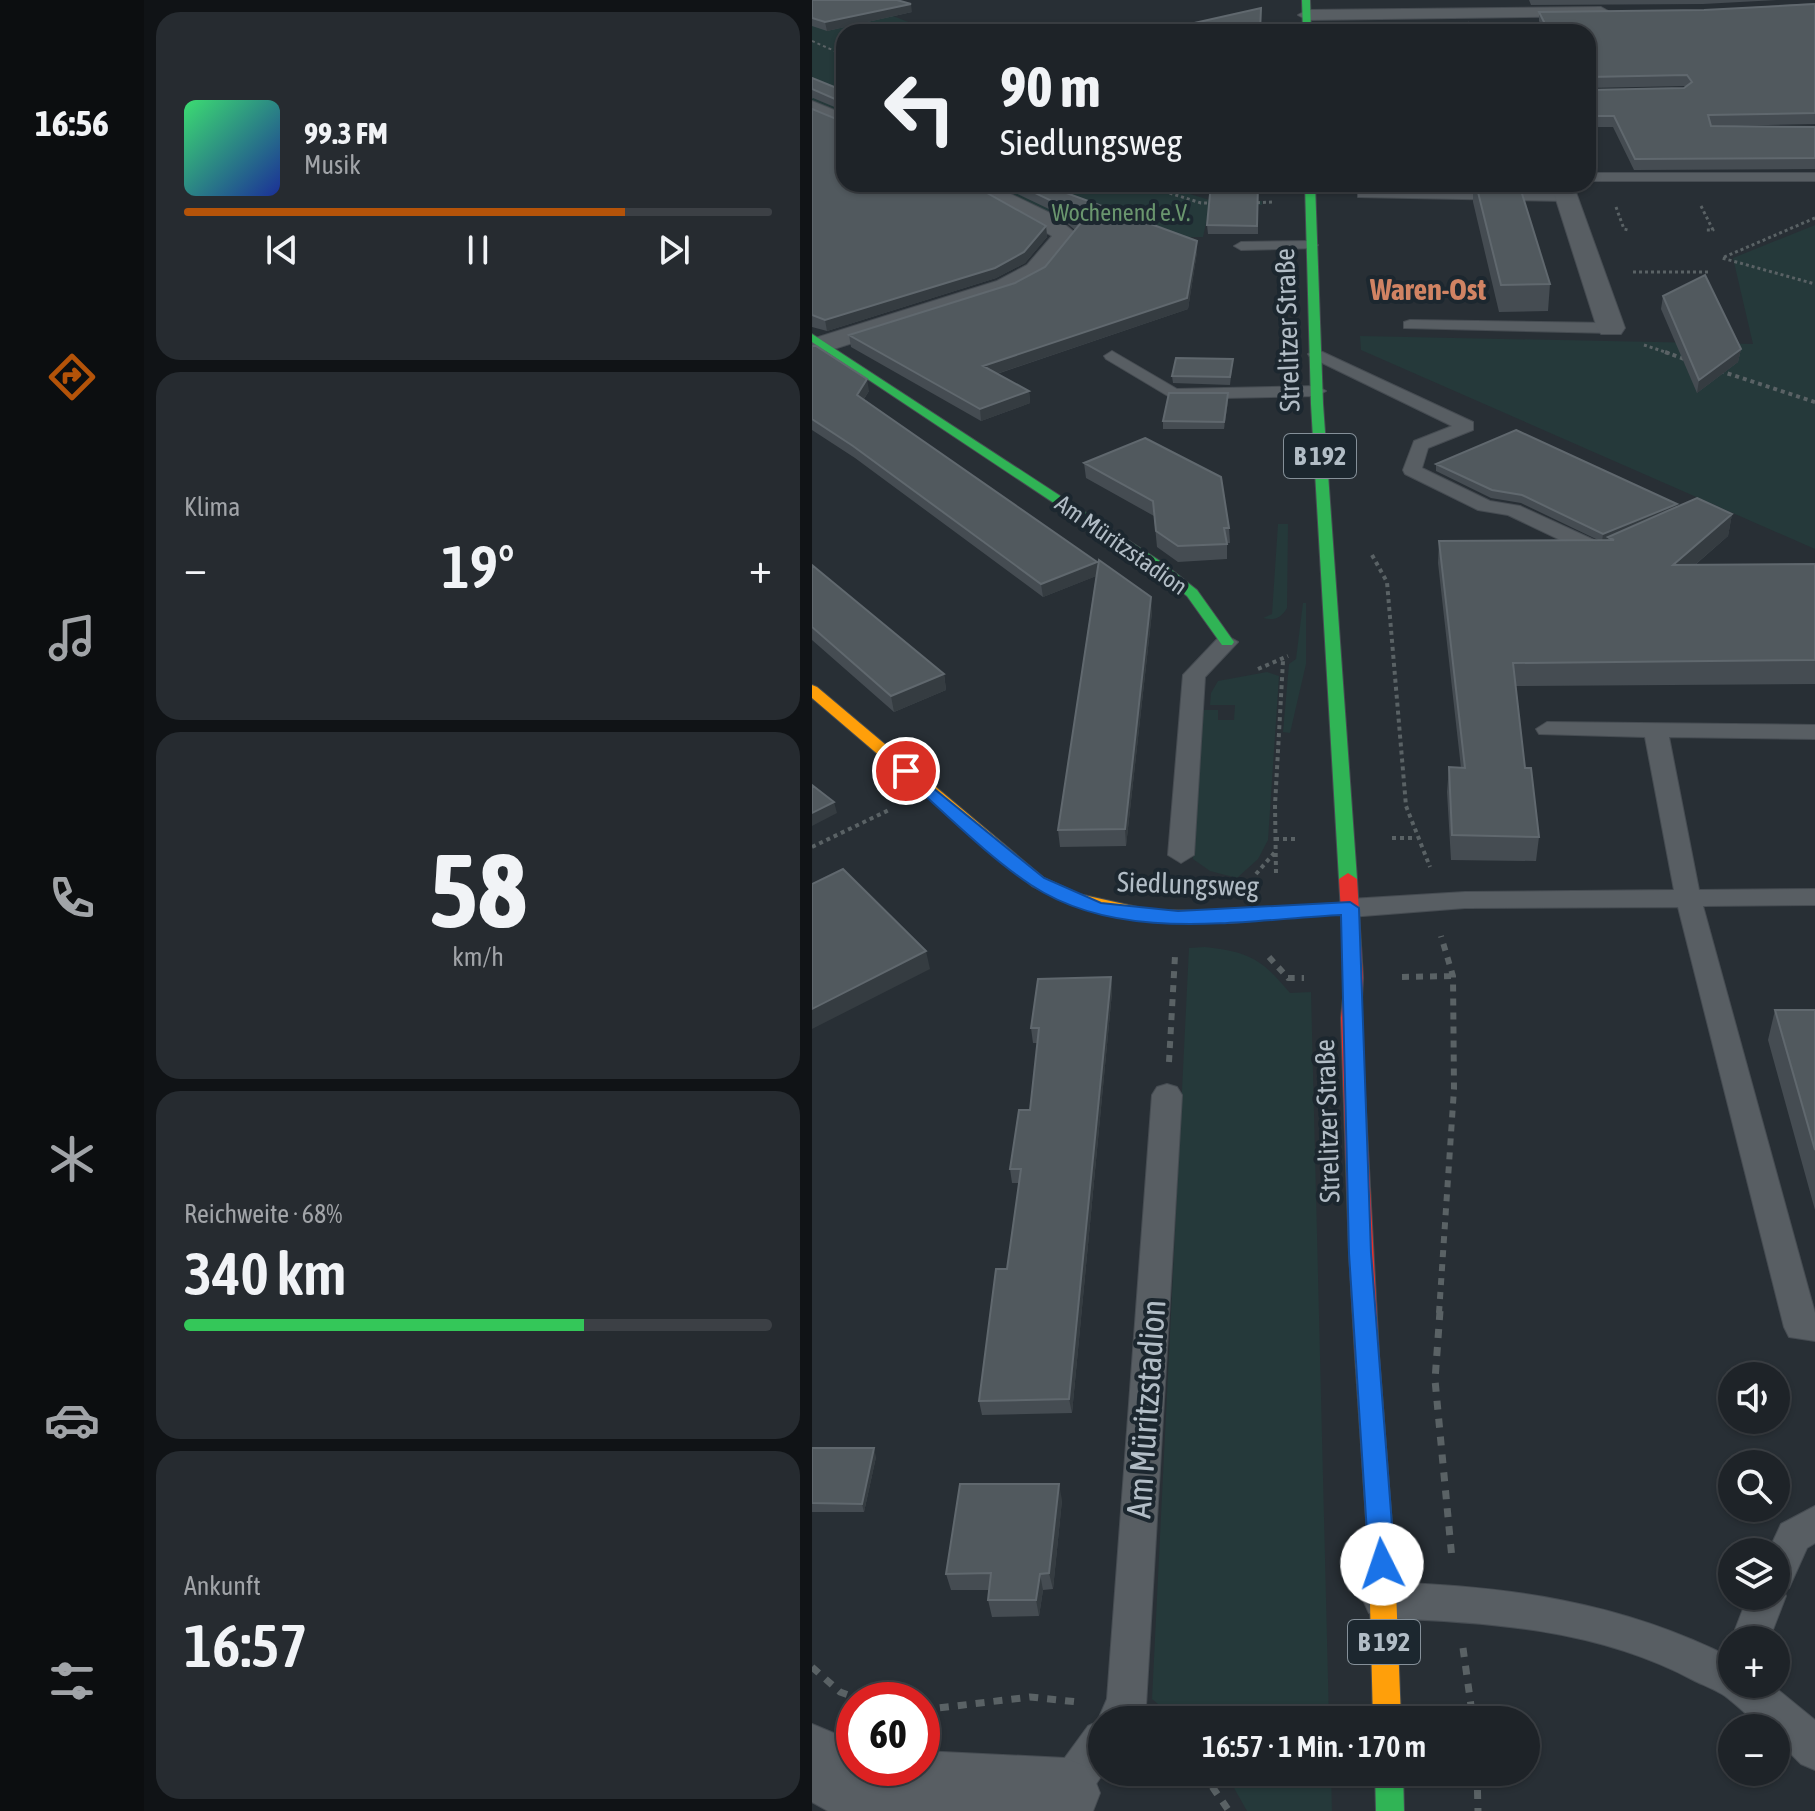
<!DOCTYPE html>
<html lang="de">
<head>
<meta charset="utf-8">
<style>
  :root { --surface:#1e2328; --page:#262b30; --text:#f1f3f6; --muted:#a1a4a8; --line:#3c4045; --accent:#b45309 }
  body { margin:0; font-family:"Asap Condensed",sans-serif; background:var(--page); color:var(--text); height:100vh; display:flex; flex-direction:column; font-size:30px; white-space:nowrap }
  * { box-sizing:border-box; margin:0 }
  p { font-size:26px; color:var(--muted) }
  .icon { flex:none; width:44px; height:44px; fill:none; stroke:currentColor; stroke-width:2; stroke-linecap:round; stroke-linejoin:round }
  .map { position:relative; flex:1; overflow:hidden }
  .sheet { display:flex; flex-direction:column; gap:12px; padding:12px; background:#101316; width:668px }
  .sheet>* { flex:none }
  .guide { position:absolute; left:24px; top:24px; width:760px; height:168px; border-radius:24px; box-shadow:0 2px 6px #0004,0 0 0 2px var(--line); background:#1e2328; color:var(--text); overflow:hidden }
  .controls { position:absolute; left:906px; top:1362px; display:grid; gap:16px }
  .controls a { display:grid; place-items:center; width:72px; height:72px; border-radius:50%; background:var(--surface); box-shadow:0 2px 6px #0004,0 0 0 2px var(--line); font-size:40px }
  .speed { position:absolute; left:24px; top:1682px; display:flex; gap:16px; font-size:40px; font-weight:700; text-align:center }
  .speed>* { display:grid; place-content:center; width:104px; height:104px; border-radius:50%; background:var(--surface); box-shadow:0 2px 6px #0004,0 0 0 2px var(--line); line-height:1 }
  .speed .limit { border:12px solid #d22; background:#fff; color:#111 }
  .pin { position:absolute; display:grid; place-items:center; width:68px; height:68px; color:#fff; margin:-34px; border:4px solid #fff; border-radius:50%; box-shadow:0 2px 8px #0007 }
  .me { position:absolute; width:88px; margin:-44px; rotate:356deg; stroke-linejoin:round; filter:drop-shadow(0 0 6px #0008) }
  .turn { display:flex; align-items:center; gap:28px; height:168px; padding:0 32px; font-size:36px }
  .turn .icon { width:104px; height:104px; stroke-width:2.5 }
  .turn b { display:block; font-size:56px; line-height:68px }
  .big { font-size:60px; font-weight:600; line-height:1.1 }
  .sheet .card { flex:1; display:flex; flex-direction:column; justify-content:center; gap:12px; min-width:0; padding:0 28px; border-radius:24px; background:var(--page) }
  .sheet .dial { align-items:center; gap:0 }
  .dial b { font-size:104px; line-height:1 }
  .song { display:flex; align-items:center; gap:24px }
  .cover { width:96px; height:96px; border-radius:12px; background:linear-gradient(135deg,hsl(140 70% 55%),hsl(230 70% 35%)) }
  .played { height:8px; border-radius:4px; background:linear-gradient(90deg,var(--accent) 75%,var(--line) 75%) }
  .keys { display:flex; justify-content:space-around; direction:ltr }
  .heat { display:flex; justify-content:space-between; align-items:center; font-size:44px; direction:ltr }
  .charge { height:12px; border-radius:6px; background:linear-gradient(90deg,#34c759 68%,var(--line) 0) }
  .trip { position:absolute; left:276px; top:1706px; width:452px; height:80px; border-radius:40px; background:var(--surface); box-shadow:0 2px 6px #0004,0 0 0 2px var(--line); font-weight:600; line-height:80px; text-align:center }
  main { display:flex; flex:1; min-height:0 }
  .dock { display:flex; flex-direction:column; width:144px; justify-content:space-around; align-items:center; background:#0c0e10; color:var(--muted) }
  .dock .icon { width:56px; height:56px }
  .dock .current { color:var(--accent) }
  .dock b { font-size:36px; color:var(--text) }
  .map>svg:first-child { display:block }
  .green { fill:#25393a }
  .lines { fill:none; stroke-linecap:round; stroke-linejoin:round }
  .lane-casing { stroke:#464c52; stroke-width:2 }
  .street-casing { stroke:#464c52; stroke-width:2 }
  .fast-casing { stroke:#464c52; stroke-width:2 }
  .slow-casing { stroke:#464c52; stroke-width:2 }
  .jam-casing { stroke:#464c52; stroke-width:2 }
  .path-far4 { stroke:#5a6265; stroke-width:2; stroke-dasharray:3 3; stroke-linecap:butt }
  .path-far3 { stroke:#5a6265; stroke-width:3; stroke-dasharray:3 3; stroke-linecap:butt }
  .path-far2 { stroke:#5a6265; stroke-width:4; stroke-dasharray:4 4; stroke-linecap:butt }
  .path-far1 { stroke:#5a6265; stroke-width:6; stroke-dasharray:7 7; stroke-linecap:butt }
  .path { stroke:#5a6265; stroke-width:7; stroke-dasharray:9 9; stroke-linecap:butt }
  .lane { fill:#585e63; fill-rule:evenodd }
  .street { fill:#585e63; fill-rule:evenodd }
  .fast { fill:#30b455; fill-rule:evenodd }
  .slow { fill:#ff9f0a; fill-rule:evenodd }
  .jam { fill:#e5322d; fill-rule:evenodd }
  .wall { fill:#454c52 }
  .shaded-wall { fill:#353c41 }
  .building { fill:#51595e; stroke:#60686e; stroke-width:2 }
  .route { fill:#1a73e8; stroke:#114b97; stroke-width:2 }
  .labels { text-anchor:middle; stroke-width:8; stroke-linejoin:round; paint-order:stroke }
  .far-park-label { font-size:24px; fill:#6a966e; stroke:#1c272f }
  .far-street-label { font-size:24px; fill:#b2bdc6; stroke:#1c272f }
  .shield { fill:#1c272f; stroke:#859099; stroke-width:2 }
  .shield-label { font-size:26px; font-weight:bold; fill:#b2bdc6 }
  .street-label { font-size:28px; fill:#b2bdc6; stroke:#1c272f }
  .far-district-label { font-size:30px; font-weight:bold; fill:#d08363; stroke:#1c272f }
  .near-street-label { font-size:34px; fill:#b2bdc6; stroke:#1c272f }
</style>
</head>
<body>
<main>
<nav class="dock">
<b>16:56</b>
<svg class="icon current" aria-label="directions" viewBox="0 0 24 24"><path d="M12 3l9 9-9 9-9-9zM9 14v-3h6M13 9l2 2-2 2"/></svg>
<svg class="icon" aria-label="music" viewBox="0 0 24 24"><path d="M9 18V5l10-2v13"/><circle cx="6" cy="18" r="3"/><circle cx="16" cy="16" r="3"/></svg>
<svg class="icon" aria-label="phone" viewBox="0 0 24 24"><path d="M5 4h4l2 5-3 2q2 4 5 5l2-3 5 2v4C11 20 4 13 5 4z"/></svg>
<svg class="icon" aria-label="climate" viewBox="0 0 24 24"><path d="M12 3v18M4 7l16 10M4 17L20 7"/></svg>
<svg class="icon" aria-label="car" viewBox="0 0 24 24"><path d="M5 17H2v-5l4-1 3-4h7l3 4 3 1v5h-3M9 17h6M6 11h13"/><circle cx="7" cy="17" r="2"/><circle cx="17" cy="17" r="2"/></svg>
<svg class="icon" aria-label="filters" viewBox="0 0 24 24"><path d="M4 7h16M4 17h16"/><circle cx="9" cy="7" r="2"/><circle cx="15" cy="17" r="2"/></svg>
</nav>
<section class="sheet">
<div class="card">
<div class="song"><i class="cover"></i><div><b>99.3 FM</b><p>Musik</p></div></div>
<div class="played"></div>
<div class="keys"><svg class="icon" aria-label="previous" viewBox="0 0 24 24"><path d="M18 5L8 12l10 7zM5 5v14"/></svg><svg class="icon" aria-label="pause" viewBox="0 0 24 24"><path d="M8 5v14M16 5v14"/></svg><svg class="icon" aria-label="next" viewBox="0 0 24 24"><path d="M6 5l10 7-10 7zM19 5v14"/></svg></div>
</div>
<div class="card"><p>Klima</p>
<div class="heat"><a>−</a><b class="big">19°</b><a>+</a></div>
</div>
<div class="card dial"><b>58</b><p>km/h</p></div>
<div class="card"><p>Reichweite · 68%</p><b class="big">340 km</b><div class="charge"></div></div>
<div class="card"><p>Ankunft</p><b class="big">16:57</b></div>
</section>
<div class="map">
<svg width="1003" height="1811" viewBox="0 0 1003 1811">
  <rect width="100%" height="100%" fill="#282f35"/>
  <path class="green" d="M 0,0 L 40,0 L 122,32 L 32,32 L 32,118 L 0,103 Z
    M 175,184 L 356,184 L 355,187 L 401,201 L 450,201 L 450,205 L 398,205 L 391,237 L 332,238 L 327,252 Z
    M 1003,225 L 1003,549 L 549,350 L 548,336 L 941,344 L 921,258 Z
    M 466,524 L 476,524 L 475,608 C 469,618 463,621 451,618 L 460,614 Z
    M 491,603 L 494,603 L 494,664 L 478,733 L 471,732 L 477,664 L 484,659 Z
    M 455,672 L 467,676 L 456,840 L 446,859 L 425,878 L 398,871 L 381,859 L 390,710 L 406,710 L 406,720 L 422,720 L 423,705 L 398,705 L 399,693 L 406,681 Z
    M 393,947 C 437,952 450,959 478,993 L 499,992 L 517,1720 L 365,1720 L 340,1699 L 377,948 Z
    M 413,1772 L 519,1772 L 520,1811 L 435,1811 Z"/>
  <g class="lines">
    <g class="lane-casing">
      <path id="lane" d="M 776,173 L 1003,173 L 1003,181 L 776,181 Z
        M 551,190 L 755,193 L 762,197 L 755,201 L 546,197 L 546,191 Z
        M 499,241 L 506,245 L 504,248 L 429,250 L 422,246 L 429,242 Z
        M 598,320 L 799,323 L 807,328 L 799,333 L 592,328 L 592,322 Z
        M 504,349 L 661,422 L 661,430 L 616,448 L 610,468 L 678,501 L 708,506 L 804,550 L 796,556 L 782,556 L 696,515 L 666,510 L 593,474 L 591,470 L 602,441 L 640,426 L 498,357 L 496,354 Z
        M 300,351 L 365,389 L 505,386 L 514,391 L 505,396 L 361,399 L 294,359 L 292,356 Z
        M 415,636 L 426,642 L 393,677 L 382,855 L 369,863 L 356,855 L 371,675 L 407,637 Z
        M 735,722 L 1003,725 L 1003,739 L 857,737 L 887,890 L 1003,889 L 1003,905 L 891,906 L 1003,1313 L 1003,1341 L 977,1337 L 972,1327 L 866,907 L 653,908 L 538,917 L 529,914 L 525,908 L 529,902 L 538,899 L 653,892 L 862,890 L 833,737 L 727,734 L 724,729 Z
        M 355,1084 L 365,1087 L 370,1095 L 334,1706 L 328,1720 L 290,1720 L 292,1772 L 268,1808 L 259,1811 L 238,1808 L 232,1793 L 238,1778 L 276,1726 L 285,1722 L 295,1699 L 340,1095 L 345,1087 Z
        M 1003,1506 L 1003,1543 L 995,1548 L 977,1588 L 971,1590 L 974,1596 L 957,1640 L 920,1640 L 920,1643 L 919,1640 L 936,1596 L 964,1596 L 964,1552 L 956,1552 L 969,1524 Z
        M 570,1582 C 694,1586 808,1601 920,1658 L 920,1684 L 959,1684 L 1003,1720 L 1003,1770 L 989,1764 L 964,1739 L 964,1728 L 951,1728 C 938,1718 926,1706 913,1696 C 904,1690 891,1685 881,1680 C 785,1629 677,1622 570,1618 L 557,1613 L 551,1600 L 557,1587 Z"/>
    </g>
    <g class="street-casing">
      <path id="street" d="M 789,7 L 798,12 L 795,16 L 495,20 L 486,15 L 495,10 Z
        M 0,101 L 32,114 L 32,128 L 0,115 Z
        M 149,184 L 178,184 L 238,213 L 266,235 L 233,275 L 203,291 L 0,356 L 0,339 L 185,281 L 215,265 L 240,236 Z
        M 739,184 L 761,184 L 813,328 L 809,334 L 789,334 L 785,328 Z
        M 0,1724 L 24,1734 L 42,1747 L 42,1768 L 110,1768 L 110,1751 L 253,1758 L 278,1768 L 288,1793 L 281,1811 L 16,1811 L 0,1802 Z"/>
    </g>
    <g class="fast-casing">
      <path id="fast" d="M 490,0 L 498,0 L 499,32 L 491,32 Z
        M 493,184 L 503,184 L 511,404 L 545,879 L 536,885 L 527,879 L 499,404 Z
        M 0,334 L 351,563 L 385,590 L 422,642 L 420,645 L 410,645 L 375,596 L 341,569 L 0,342 Z
        M 538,902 L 547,908 L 544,912 L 418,923 L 342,922 L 333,916 L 342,910 L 418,911 Z
        M 563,1772 L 591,1772 L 592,1811 L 564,1811 Z"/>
    </g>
    <g class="slow-casing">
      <path id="slow" d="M 0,685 L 5,687 L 232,878 L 267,894 L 348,912 L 351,916 L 348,920 L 342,922 L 256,903 L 220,886 L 0,698 Z
        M 555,1345 L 563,1348 L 567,1355 L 583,1564 L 589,1720 L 561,1720 L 557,1564 L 543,1355 L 547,1348 Z"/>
    </g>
    <g class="jam-casing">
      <path id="jam" d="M 536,873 L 545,879 L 551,978 L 549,1018 L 567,1355 L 563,1362 L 555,1365 L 547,1362 L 543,1355 L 537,1253 L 529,1018 L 533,978 L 527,879 Z"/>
    </g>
    <path class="path-far4" d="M 0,41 L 32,55"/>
    <path class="path-far3" d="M 329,184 L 389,203 L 401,203
      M 439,203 L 461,202
      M 889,206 L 901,230 L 894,230
      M 804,207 L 812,229 L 816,230
      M 1003,218 L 910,258 L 1003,284
      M 821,272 L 899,272
      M 832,345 L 859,354"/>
    <path class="path-far2" d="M 853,352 L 875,360
      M 908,371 L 1003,402
      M 560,555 L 575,582 L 594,806 L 618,867
      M 446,669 L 476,656
      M 580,838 L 604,838
      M 463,839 L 486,839
      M 0,847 L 77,810
      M 464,873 L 463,805 L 471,661
      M 444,874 L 463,852"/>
    <path class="path-far1" d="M 457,957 L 476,978 L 492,978
      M 590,977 L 641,976
      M 357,1062 L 363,956
      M 627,1313 L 642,1089 L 641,976 L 629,936"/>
    <path class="path" d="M 628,1311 L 623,1380 L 640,1559
      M 651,1648 L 661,1720
      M 0,1667 L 28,1692 L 50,1700
      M 110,1710 L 218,1697 L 266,1702
      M 390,1772 L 417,1811
      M 665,1772 L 666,1811"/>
    <use href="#lane" class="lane"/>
    <use href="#street" class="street"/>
    <use href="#fast" class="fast"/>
    <use href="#slow" class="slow"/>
    <use href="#jam" class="jam"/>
  </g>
  <path class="wall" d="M 0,0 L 100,12 L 15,31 L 0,26 Z
    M 717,0 L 965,0 L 891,4 L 719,5 Z
    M 1003,3 L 1003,124 L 905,126 L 1003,127 L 1003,169 L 822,170 L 801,127 L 780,127 L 776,119 L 776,90 L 872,88 L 874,86 L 776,88 L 776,32 L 732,32 L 727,21 L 727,12 L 892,10 Z
    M 0,78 L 32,91 L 32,111 L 1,98 L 0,99 Z
    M 0,109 L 234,226 L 235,237 L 213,263 L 184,278 L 15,331 L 0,327 Z
    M 185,184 L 230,184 L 385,241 L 385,252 L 376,309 L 185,374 L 217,391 L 218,403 L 169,421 L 39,347 L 37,335 L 203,283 L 233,267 L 263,230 L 239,210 Z
    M 446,184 L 446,234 L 396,234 L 395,225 Z
    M 656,184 L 707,184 L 738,284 L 736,311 L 687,312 L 661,202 L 661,189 L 657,189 Z
    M 851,296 L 929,349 L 926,362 L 885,393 L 849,309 Z
    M 0,346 L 57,391 L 52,399 L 286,566 L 340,612 L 314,846 L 248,847 L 246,830 L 284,576 L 231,597 L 43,458 L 0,430 Z
    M 421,359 L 418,385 L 361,383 L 360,376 Z
    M 416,401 L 412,429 L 351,429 L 351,421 Z
    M 272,463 L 417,528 L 418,543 L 415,543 L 415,559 L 366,562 L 345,547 L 342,516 L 274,478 Z
    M 624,464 L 865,504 L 864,507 L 920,514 L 916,536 L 883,565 L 1003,564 L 1003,684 L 704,686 L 713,768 L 727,837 L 724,861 L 639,860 L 635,792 L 637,767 L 649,768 L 626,563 L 627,541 L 786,540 L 709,503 L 679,498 L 624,471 Z
    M 0,565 L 132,674 L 134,690 L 82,712 L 0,640 Z
    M 299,977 L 300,992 L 260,1413 L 170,1415 L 167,1401 L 195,1269 L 207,1183 L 200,1183 L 198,1169 L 218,1110 L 226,1043 L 221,1043 L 219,1028 Z
    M 963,1010 L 1003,1010 L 1003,1210 L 956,1040 Z
    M 0,1448 L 64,1457 L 52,1512 L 0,1512 Z
    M 250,1500 L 241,1589 L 231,1590 L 227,1616 L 180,1617 L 176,1600 L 177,1590 L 139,1590 L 134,1574 Z"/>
  <path class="shaded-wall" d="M 99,4 L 100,12 L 15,31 L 13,22 Z
    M 234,226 L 235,237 L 213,263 L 184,278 L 15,331 L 13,320 Z
    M 385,241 L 385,252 L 376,309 L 172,378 L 171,366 Z
    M 929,349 L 926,362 L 885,393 L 887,380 Z
    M 55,379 L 57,391 L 47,406 L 45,395 Z
    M 217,391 L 218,403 L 169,421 L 168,409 Z
    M 416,393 L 416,401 L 412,429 L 412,422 Z
    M 865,504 L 863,512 L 796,537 L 796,539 L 790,542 L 791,534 Z
    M 920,514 L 916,536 L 857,587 L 861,565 Z
    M 285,562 L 287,575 L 231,597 L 229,584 Z
    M 339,597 L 340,612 L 314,846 L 313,829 Z
    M 132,674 L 134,690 L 82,712 L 79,696 Z
    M 22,802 L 25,813 L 0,826 L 0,813 Z
    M 114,951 L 118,969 L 0,1029 L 0,1009 Z
    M 299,977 L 300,992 L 260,1413 L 257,1399 Z
    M 62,1448 L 64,1457 L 52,1512 L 50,1504 Z
    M 247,1484 L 250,1500 L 241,1589 L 237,1573 Z
    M 228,1574 L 231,1590 L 227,1616 L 224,1600 Z"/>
  <path class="building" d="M 0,0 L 85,0 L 99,4 L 13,22 L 0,18 Z
    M 1003,4 L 1003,113 L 896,115 L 899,126 L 1003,127 L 1003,158 L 823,159 L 802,116 L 781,116 L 776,106 L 776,90 L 872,88 L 880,82 L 875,75 L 777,77 L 776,84 L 776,32 L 737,32 L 727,12 L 892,10 Z
    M 449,8 L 448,32 L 371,32 L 360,28 Z
    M 656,23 L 659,32 L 625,32 Z
    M 0,78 L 32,91 L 32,103 L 0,89 Z
    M 0,109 L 29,121 L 32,120 L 32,184 L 159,184 L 234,226 L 212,252 L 183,268 L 13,320 L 0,315 Z
    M 204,184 L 230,184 L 385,241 L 375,298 L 171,366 L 217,391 L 168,409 L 37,335 L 203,283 L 233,267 L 268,224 L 238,200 Z
    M 399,184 L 446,184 L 445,226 L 395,225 Z
    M 664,184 L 707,184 L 738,284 L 689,285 Z
    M 893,275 L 929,349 L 887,380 L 851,296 Z
    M 0,346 L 4,346 L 55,379 L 45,395 L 285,562 L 229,584 L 41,446 L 0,419 Z
    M 364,358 L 421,359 L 418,377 L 360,376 Z
    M 357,393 L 416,393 L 412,422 L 351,421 Z
    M 704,430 L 865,504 L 791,534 L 710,495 L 680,490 L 624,464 Z
    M 333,438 L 409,477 L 417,528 L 412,528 L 415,544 L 366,546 L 344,531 L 341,501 L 272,463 Z
    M 885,498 L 920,514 L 861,565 L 1003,564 L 1003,660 L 701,663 L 713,768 L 719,768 L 727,837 L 640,835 L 637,767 L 653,768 L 627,541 L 802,540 L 796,537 Z
    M 287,560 L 339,597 L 313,829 L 246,830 Z
    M 0,565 L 132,674 L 79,696 L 0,627 Z
    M 0,785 L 22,802 L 0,813 Z
    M 31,869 L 114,951 L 0,1009 L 0,884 Z
    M 299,977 L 257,1399 L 167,1401 L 184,1269 L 195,1269 L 209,1169 L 198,1169 L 207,1110 L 218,1110 L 227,1028 L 219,1028 L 226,979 Z
    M 963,1010 L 1003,1010 L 1003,1150 Z
    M 0,1448 L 62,1448 L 50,1504 L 0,1503 Z
    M 148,1484 L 247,1484 L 237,1573 L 228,1574 L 224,1600 L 176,1600 L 179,1573 L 134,1574 Z"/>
  <path class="route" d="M 94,766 L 232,878 L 289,903 L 366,911 L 538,902 L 547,908 L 559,1253 L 583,1564 L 579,1573 L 570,1576 L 560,1573 L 557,1564 L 537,1253 L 529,915 C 429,920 308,944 219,885 C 175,856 129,809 89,774 L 89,767 Z"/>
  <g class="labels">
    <g class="far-park-label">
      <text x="309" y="221">Wochenend e.V.</text>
    </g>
    <g class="far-street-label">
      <text transform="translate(309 545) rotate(35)" y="8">Am Müritzstadion</text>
    </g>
    <g class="shield">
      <rect x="472" y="434" width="72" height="44" rx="6"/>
      <rect x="536" y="1620" width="72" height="44" rx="6"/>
    </g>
    <g class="shield-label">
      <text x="508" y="465">B 192</text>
      <text x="572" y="1651">B 192</text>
    </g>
    <g class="street-label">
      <text transform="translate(475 330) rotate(-92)" y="10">Strelitzer Straße</text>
      <text transform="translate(376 884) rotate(2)" y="10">Siedlungsweg</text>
      <text transform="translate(515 1121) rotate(-92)" y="10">Strelitzer Straße</text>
    </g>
    <g class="far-district-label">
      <text x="616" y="300">Waren-Ost</text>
    </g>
    <g class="near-street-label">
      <text transform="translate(334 1409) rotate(-86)" y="12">Am Müritzstadion</text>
    </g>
  </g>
</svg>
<div class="controls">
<a><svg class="icon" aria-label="sound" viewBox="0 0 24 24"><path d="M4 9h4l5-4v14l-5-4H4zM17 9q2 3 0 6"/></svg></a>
<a><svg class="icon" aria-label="search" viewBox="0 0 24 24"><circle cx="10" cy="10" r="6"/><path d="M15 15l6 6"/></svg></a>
<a><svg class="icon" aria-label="layers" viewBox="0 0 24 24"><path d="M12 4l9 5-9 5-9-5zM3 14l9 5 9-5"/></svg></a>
<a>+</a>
<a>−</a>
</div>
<div class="speed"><div class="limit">60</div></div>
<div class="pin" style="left:94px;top:771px;background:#d93025"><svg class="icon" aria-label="arrive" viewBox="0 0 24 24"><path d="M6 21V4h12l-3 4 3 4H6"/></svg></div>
<svg class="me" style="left:570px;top:1564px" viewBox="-20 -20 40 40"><circle r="19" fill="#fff"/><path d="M0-13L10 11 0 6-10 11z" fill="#1a73e8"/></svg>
<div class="trip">16:57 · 1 Min. · 170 m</div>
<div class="guide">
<div class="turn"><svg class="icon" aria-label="left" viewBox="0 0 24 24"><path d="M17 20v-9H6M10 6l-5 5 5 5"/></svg><div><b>90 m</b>Siedlungsweg</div></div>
</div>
</div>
</main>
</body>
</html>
